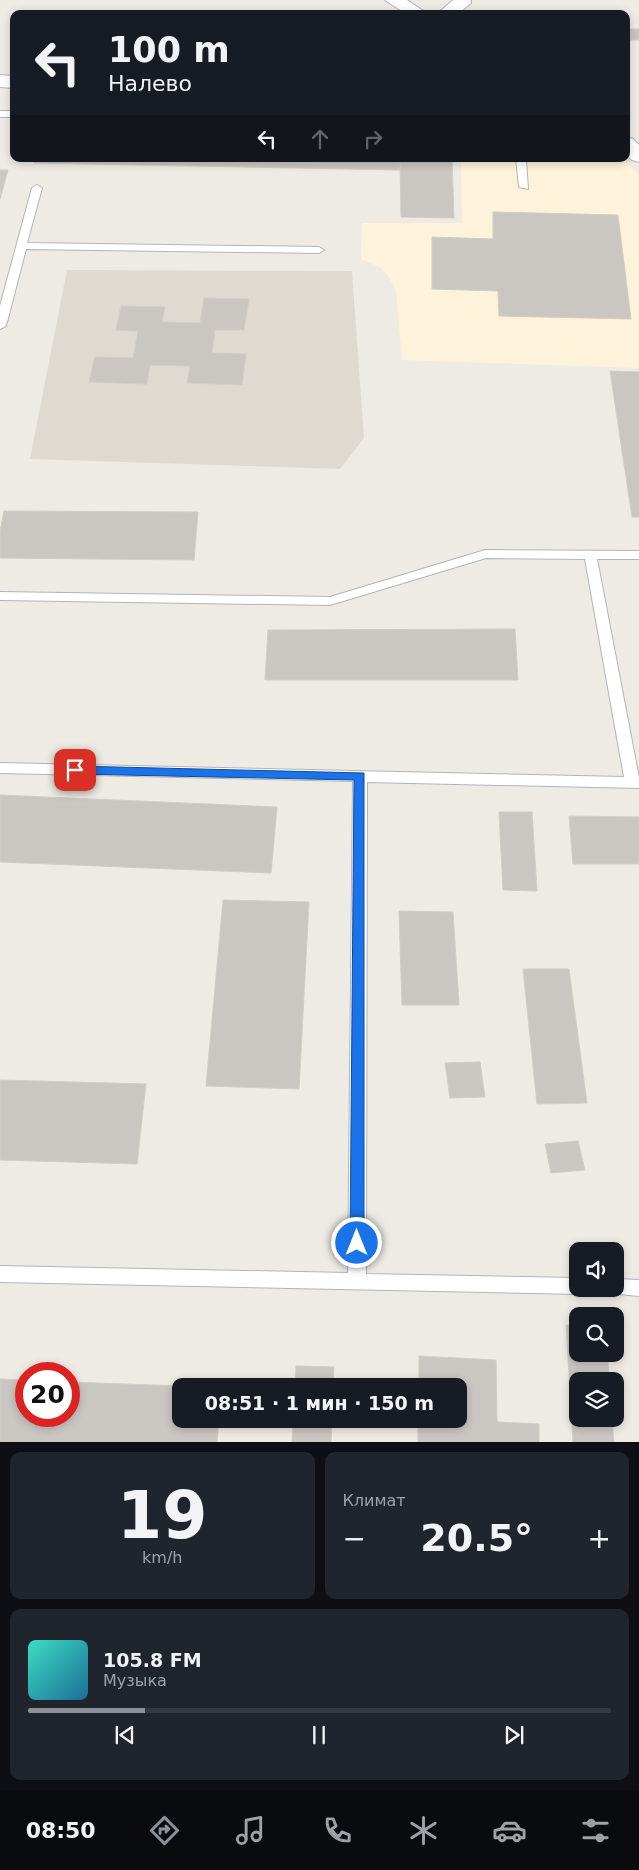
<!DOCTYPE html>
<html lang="ru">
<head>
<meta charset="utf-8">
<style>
  :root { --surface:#171b24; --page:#20242c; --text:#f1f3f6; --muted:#9ea1a6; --line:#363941; --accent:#8c9099 }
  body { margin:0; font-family:"DejaVu Sans",sans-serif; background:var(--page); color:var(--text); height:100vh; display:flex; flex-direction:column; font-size:19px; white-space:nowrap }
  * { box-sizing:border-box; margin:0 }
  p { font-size:16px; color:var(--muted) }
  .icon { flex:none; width:28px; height:28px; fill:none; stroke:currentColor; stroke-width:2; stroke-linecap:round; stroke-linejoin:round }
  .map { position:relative; height:1442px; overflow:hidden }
  .details { display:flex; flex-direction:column; gap:10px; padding:10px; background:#0d0f14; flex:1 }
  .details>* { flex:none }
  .top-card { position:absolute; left:10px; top:10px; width:620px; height:152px; border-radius:10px; box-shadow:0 2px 8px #0003; background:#171b24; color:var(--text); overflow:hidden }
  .fabs { position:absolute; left:569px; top:1242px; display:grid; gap:10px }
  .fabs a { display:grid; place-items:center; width:55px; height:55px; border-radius:10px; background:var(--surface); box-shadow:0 2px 8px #0003; font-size:25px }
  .speed { position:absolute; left:15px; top:1362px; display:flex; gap:10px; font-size:25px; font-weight:700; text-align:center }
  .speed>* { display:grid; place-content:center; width:65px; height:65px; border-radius:50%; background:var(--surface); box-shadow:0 2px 8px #0003; line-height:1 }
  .speed .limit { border:8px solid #d22; background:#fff; color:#111 }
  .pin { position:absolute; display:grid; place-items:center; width:42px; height:42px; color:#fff; margin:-21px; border-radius:10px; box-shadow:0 2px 8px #0006 }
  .me { position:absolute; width:55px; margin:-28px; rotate:0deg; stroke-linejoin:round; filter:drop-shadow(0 0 4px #0008) }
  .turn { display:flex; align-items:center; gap:18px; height:105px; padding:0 15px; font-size:22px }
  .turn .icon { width:65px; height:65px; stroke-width:2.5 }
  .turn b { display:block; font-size:35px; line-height:42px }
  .lanes { display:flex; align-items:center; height:48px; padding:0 15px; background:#0003; justify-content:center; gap:25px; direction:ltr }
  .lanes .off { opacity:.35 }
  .big { font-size:38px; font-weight:600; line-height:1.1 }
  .details .widget { flex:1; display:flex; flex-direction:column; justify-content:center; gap:8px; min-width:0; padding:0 18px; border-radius:10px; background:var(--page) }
  .details .dial { align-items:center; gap:0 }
  .dial b { font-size:65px; line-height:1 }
  .song { display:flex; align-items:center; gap:15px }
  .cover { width:60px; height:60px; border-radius:8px; background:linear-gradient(135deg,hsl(170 70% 55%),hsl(200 70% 35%)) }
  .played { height:5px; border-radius:2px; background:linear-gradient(90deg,var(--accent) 20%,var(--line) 20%) }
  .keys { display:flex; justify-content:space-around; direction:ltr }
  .heat { display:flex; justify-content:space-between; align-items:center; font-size:28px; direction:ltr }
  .details .tiles { flex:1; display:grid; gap:10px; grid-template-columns:1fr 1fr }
  .widget:last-child { grid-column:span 2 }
  .trip { position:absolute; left:172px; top:1378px; width:295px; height:50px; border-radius:10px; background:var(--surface); box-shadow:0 2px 8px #0003; font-weight:600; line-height:50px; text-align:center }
  .tab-bar { display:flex; height:80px; justify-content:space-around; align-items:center; background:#090b0e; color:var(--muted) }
  .tab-bar .icon { width:35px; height:35px }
  .tab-bar .selected { color:var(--accent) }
  .tab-bar b { font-size:22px; color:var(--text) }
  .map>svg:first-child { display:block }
  .commercial { fill:#fdf3da }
  .education { fill:#dedad2 }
  .building { fill:#cac6c1; stroke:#d3cdc3 }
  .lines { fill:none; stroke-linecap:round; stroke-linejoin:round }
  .lane-casing { stroke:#b1b5b9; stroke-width:2 }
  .street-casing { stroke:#b1b5b9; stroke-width:2 }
  .secondary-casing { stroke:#b0b4b9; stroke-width:2 }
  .lane { fill:#fff; fill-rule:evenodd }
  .street { fill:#fff; fill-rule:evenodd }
  .secondary { fill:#fff; fill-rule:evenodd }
  .route { fill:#1a73e8; stroke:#114b97 }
</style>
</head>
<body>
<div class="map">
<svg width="639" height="1443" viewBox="0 0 639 1443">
  <rect width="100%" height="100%" fill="#eeebe4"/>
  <path class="commercial" d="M 461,159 L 624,159 L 639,175 L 639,368 L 402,360 L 396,291 L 389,277 L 380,267 L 361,259 L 362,223 L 462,223 Z"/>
  <path class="education" d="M 67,270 L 352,271 L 364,438 L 340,469 L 30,459 Z"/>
  <path class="building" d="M 626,29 L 639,29 L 639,40 L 626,40 Z
    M 35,159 L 400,159 L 401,170 L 34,163 Z
    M 400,160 L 452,161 L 454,218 L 401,217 Z
    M 0,170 L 8,170 L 0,199 Z
    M 493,212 L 618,215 L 631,319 L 499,316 L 498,291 L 432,289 L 432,237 L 493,239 Z
    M 204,298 L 249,299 L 244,330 L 215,330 L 212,353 L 246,354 L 242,385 L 187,383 L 190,366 L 150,365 L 147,384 L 89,382 L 95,357 L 133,358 L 138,331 L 116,330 L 121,306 L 165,307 L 162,322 L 200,323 Z
    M 610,371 L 639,372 L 639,517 L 632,517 Z
    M 4,511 L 198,512 L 194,560 L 0,558 L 0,532 Z
    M 515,629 L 518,680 L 265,680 L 268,630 Z
    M 0,795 L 277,807 L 271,873 L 0,862 Z
    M 499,812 L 532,812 L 537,891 L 503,890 Z
    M 569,816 L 639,817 L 639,864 L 573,864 Z
    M 223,900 L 309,902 L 299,1089 L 206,1086 Z
    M 399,911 L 453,912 L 459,1005 L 402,1005 Z
    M 523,969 L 569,969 L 587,1103 L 537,1104 Z
    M 480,1062 L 485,1097 L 450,1098 L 445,1063 Z
    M 0,1080 L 146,1084 L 137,1164 L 0,1160 Z
    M 578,1141 L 585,1170 L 551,1173 L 545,1144 Z
    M 566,1325 L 578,1325 L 578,1354 L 607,1354 L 610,1381 L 578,1381 L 578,1419 L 612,1419 L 614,1443 L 573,1443 Z
    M 419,1356 L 496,1360 L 497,1422 L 539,1424 L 539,1443 L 418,1443 L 418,1419 L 459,1419 L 459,1386 L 419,1386 Z
    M 296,1366 L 334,1367 L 333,1386 L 295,1386 Z
    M 0,1379 L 26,1380 L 26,1416 L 69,1416 L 69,1382 L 181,1386 L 181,1419 L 219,1419 L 217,1443 L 0,1443 Z
    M 293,1419 L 332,1419 L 331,1443 L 292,1443 Z"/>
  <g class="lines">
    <g class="lane-casing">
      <path id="lane" d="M 0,111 L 14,111 L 14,117 L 0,117 Z
        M 516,159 L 526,159 L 528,189 L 519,187 Z
        M 37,185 L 42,188 L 27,243 L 319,247 L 324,250 L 319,253 L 26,249 L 6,326 L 0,329 L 0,306 L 32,188 Z
        M 485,550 L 639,551 L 639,559 L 597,559 L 639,778 L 639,788 L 367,782 L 366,1274 L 578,1278 L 578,1289 L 586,1289 L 584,1292 L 578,1294 L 0,1282 L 0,1266 L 348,1273 L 353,781 L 0,773 L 0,763 L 624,777 L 585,559 L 486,558 L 330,605 L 0,600 L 0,592 L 330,597 Z
        M 615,1279 L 639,1280 L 639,1296 L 609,1293 L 607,1289 L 615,1289 Z"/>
    </g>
    <g class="street-casing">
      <path id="street" d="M 453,0 L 471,0 L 471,3 L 458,14 L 437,14 Z
        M 0,75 L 14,76 L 14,88 L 0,87 Z"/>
    </g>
    <g class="secondary-casing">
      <path id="secondary" d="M 385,0 L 407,0 L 428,14 L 406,14 Z
        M 626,137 L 633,139 L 639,145 L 639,162 L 632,160 L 626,154 Z"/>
    </g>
    <use href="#lane" class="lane"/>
    <use href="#street" class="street"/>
    <use href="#secondary" class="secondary"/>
  </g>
  <path class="route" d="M 75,766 L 364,773 L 364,1243 L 362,1247 L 357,1249 L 352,1247 L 350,1243 L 354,780 L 75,774 L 69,770 Z"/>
</svg>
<div class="fabs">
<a><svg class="icon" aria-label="sound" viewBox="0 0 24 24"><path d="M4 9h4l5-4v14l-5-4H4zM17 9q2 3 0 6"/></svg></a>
<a><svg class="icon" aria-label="search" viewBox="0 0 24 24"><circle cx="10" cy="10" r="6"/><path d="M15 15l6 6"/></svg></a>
<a><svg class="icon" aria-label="layers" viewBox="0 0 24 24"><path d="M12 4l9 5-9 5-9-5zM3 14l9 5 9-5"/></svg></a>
</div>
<div class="speed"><div class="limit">20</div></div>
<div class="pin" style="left:75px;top:770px;background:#d93025"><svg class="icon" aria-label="arrive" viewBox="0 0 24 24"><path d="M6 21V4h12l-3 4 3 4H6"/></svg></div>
<svg class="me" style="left:357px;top:1243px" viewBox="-20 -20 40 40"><circle r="17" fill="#1a73e8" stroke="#fff" stroke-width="3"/><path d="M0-11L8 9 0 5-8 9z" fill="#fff"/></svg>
<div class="trip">08:51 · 1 мин · 150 m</div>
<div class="top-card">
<div class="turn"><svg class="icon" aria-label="left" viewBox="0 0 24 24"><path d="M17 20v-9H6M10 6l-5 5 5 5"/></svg><div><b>100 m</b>Налево</div></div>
<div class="lanes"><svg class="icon" aria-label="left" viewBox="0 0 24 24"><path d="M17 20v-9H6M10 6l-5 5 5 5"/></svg><svg class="icon off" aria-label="ahead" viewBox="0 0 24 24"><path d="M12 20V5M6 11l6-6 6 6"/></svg><svg class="icon off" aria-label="right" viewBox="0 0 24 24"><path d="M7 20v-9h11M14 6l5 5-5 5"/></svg></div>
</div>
</div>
<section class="details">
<div class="tiles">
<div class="widget dial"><b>19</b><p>km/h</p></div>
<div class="widget"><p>Климат</p>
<div class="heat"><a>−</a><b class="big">20.5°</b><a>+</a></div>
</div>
<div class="widget">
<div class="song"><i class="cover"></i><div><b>105.8 FM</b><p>Музыка</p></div></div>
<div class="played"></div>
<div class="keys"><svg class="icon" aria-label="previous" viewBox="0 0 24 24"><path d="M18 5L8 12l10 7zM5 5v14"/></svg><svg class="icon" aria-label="pause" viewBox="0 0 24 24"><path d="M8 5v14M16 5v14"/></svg><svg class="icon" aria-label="next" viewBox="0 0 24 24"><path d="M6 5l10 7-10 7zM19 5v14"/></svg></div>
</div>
</div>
</section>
<nav class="tab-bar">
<b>08:50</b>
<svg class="icon selected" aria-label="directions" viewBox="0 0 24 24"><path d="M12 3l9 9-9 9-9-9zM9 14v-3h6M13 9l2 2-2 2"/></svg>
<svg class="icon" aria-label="music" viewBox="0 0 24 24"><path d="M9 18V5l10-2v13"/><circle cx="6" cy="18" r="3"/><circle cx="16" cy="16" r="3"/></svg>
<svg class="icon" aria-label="phone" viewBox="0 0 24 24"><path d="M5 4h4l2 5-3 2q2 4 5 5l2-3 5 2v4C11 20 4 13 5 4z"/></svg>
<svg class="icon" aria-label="climate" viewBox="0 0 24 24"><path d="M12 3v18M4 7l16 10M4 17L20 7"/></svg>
<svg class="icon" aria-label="car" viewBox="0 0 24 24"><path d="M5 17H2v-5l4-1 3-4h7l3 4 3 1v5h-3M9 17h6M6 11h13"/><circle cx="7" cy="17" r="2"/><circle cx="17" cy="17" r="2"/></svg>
<svg class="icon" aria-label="filters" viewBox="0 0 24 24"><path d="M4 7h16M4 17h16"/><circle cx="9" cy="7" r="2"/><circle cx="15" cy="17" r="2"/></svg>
</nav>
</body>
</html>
